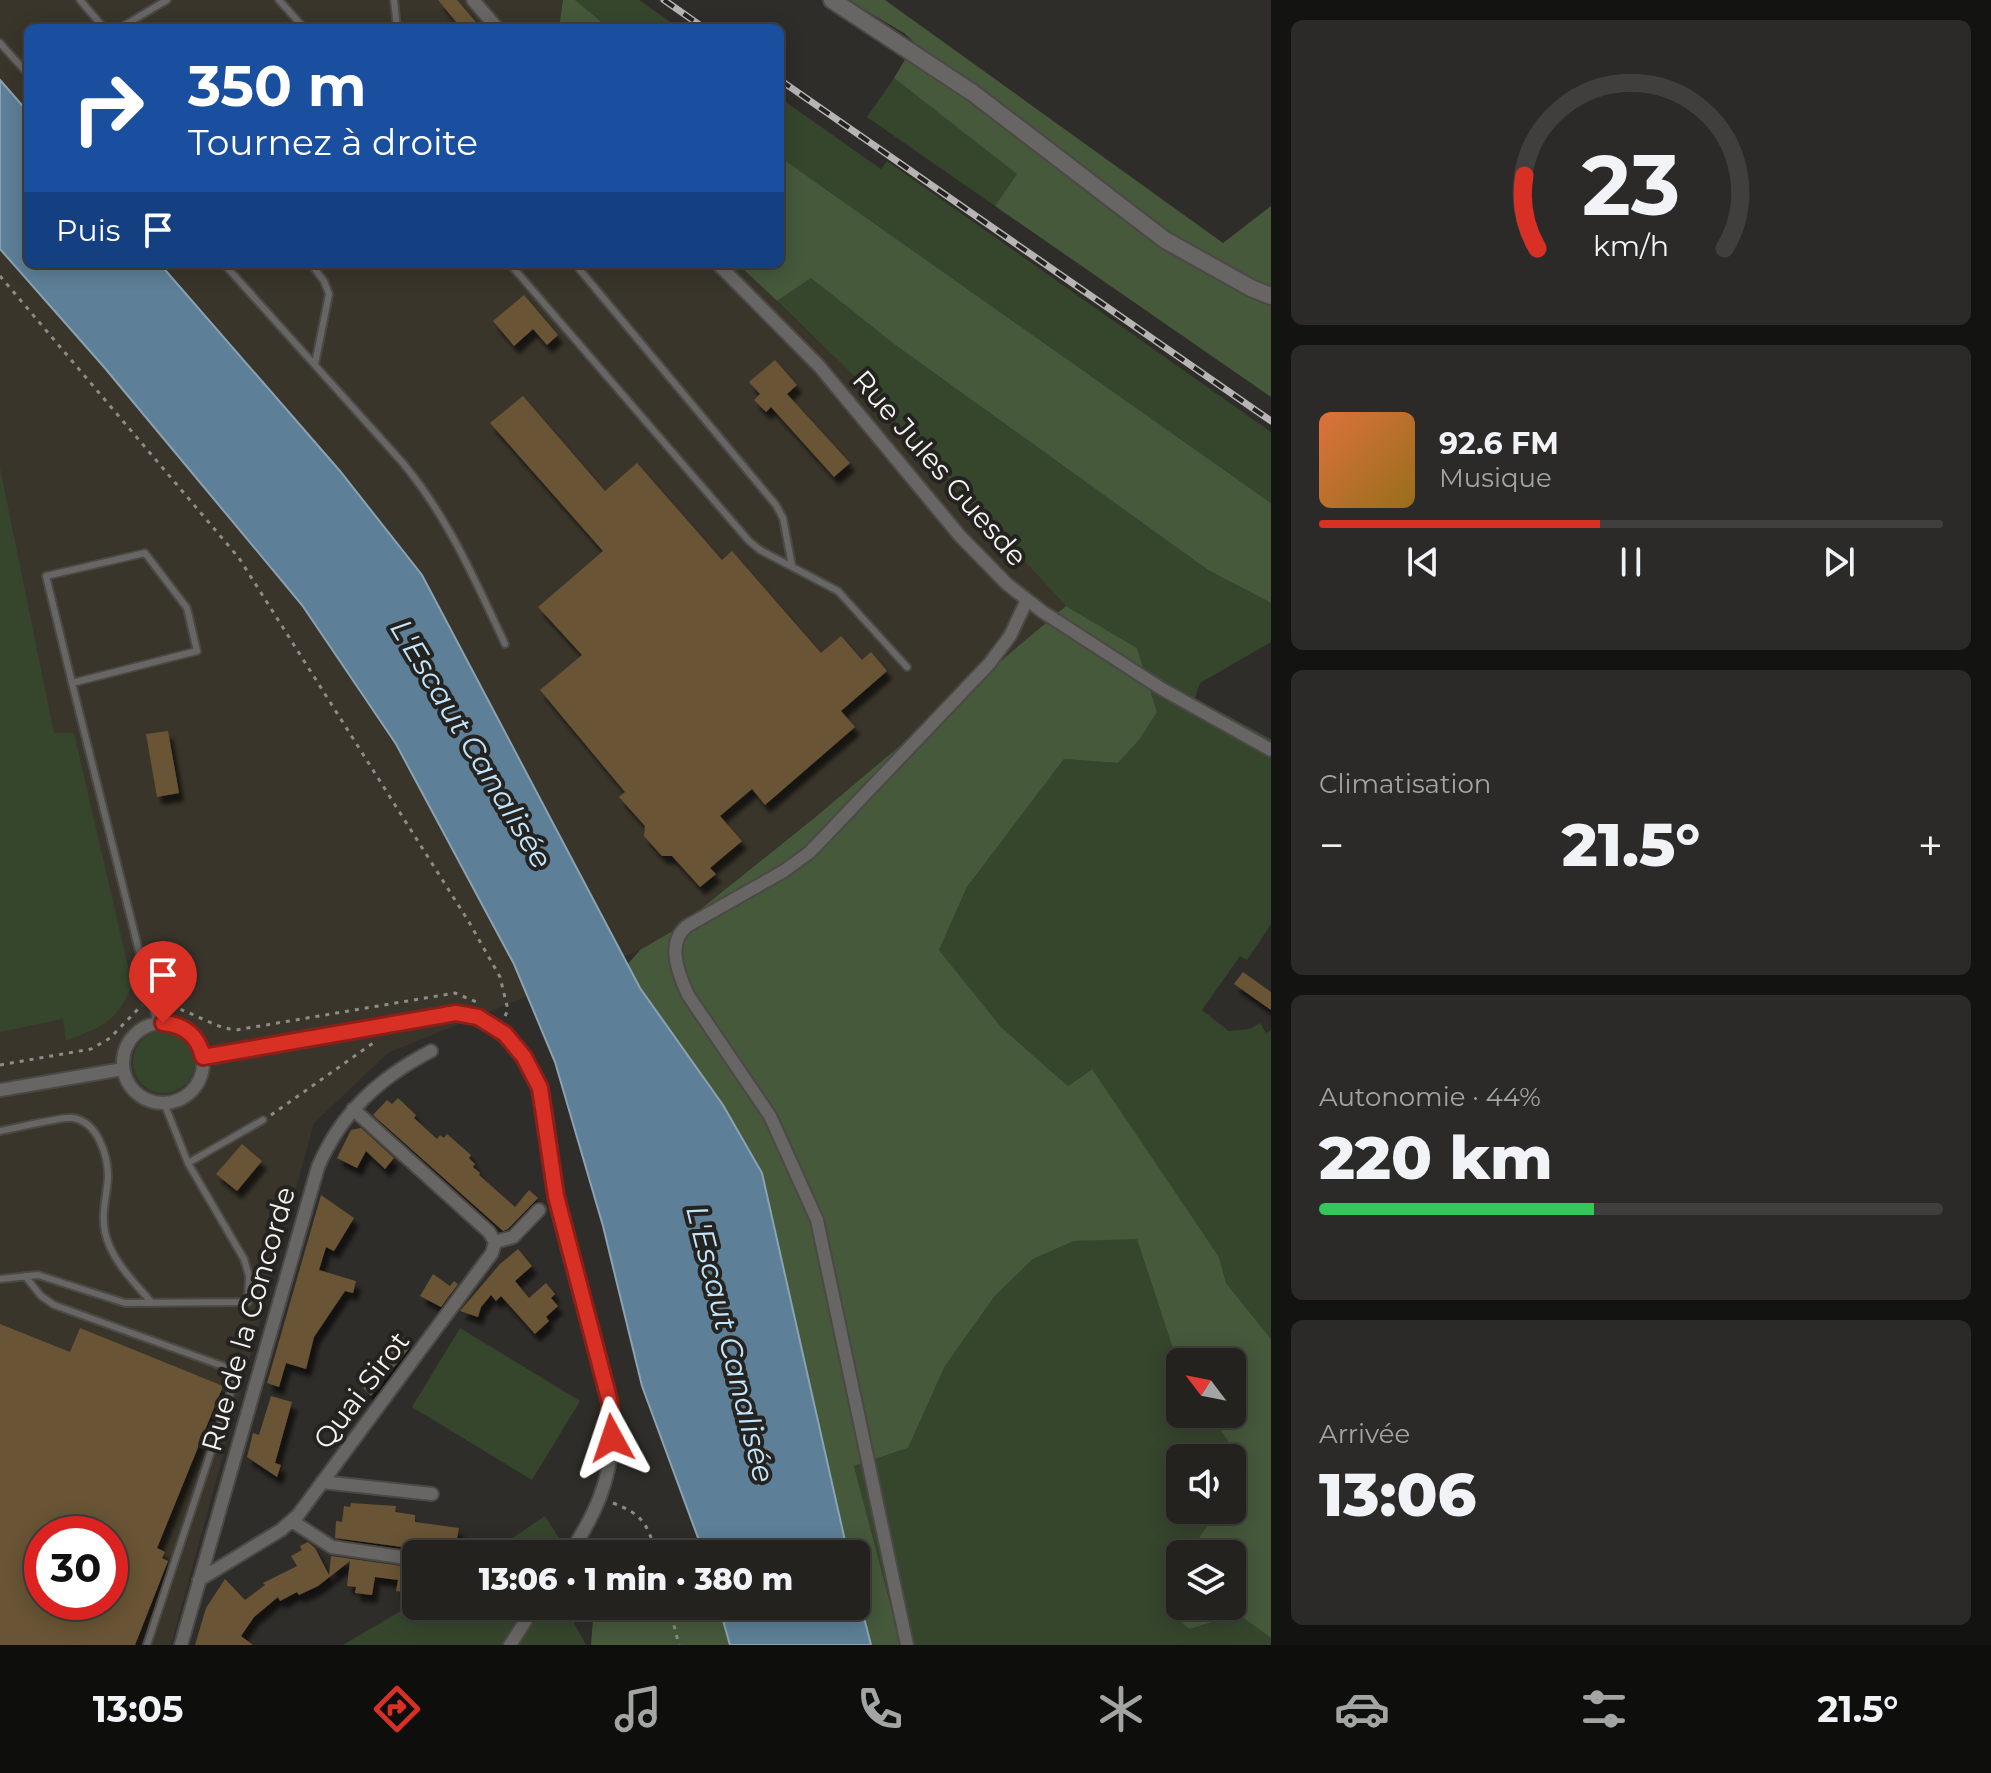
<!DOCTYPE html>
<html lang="fr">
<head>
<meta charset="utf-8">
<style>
  :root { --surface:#23221f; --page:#2b2a28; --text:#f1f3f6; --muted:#a3a4a4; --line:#403f3d; --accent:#d93025 }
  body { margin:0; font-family:Montserrat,sans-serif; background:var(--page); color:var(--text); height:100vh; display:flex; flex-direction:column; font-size:30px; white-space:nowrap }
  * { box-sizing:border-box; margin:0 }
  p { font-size:26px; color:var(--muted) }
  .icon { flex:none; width:44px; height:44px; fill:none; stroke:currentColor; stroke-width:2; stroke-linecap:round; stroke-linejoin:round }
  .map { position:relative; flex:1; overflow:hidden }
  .side { display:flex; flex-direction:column; gap:20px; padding:20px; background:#131311; width:720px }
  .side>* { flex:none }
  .banner { position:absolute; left:24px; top:24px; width:760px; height:244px; border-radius:12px; box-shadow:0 4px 20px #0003,0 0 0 2px var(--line); background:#1a4fa0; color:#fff; overflow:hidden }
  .needle { width:52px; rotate:302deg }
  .tools { position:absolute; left:1166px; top:1348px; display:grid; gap:16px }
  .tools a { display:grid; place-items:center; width:80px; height:80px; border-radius:12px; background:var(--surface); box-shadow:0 4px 20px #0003,0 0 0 2px var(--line); font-size:40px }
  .speed { position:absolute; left:24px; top:1516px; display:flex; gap:16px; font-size:40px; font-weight:700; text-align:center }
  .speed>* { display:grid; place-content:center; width:104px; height:104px; border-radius:50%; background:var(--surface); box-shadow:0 4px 20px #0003,0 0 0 2px var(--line); line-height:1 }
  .speed .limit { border:12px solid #d22; background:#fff; color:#111 }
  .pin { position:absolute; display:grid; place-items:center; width:68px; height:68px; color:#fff; margin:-82px -34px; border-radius:50% 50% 50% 0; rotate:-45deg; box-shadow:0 0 8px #0007 }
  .pin .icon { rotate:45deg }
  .me { position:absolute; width:88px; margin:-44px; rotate:355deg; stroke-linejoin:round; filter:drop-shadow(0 0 6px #0008) }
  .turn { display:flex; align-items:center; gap:28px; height:168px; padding:0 32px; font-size:36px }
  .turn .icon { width:104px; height:104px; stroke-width:2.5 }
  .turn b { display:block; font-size:56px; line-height:68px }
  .then { display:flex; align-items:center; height:76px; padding:0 32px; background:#0003; gap:16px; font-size:30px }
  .big { font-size:60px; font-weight:800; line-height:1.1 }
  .side .widget { flex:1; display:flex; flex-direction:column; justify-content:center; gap:12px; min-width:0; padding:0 28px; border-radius:12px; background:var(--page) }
  .side .dial { align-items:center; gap:0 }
  .dial svg { height:208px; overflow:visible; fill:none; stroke:var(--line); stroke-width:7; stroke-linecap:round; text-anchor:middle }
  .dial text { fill:var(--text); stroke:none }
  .song { display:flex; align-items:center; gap:24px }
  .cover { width:96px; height:96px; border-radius:12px; background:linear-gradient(135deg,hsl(20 70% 55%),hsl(40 70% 35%)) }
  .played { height:8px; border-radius:4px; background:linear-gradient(90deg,var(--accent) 45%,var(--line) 45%) }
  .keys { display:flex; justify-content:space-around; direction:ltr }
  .heat { display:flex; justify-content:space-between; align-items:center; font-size:44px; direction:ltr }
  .charge { height:12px; border-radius:6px; background:linear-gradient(90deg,#34c759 44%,var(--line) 0) }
  .trip { position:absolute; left:402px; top:1540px; width:468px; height:80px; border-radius:12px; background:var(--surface); box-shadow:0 4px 20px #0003,0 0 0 2px var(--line); font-weight:800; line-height:80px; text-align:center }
  .dock { display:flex; height:128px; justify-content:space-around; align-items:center; background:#0e0e0c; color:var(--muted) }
  .dock .icon { width:56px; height:56px }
  .dock .on { color:var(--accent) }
  .dock b { font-size:36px; color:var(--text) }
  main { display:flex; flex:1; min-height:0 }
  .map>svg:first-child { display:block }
  .built { fill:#39352b; fill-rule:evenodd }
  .green { fill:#36462d }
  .forest { fill:#46593b }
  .water { fill:#5d7f97; stroke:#8ba2b2; stroke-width:2 }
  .building { fill:#695435; fill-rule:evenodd; filter:url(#shadow) }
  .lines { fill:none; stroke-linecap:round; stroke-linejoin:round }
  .service-casing { stroke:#4b4945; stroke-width:10 }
  .minor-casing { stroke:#4b4945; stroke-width:16 }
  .tertiary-casing { stroke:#4b4945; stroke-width:20 }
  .path { stroke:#8d8c89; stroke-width:3; stroke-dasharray:4 6; stroke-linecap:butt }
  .service { stroke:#686665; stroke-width:6 }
  .minor { stroke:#686665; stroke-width:12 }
  .tertiary { stroke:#686665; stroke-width:16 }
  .rail-casing { stroke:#b7b5b3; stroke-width:7 }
  .rail { stroke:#25231f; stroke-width:4; stroke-dasharray:12; stroke-linecap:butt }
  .route-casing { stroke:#8d1f18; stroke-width:20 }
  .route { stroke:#d93025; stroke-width:14 }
  .labels { text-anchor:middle; stroke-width:8; stroke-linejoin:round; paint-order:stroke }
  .street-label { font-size:28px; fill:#f5f4f2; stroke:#25231f }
  .water-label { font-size:30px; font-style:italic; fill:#c3e6ff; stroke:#25231f }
</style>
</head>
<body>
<main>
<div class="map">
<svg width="1271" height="1645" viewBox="0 0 1271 1645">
  <defs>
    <filter id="shadow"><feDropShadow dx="5" dy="8" stdDeviation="2" flood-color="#0009"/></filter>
  </defs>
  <rect width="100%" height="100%" fill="#2f2d29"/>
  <path class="built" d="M 0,0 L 563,0 L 559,28 L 28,28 L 28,264 L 738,264 L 851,373 L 1066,606 L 813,819 L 676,929 L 640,950 L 388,1053 L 314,1123 L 171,1645 L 0,1645 ZM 42,1534 L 110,1534 L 110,1602 L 42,1602 Z"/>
  <path class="green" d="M 575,0 L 639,0 L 679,28 L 609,28 Z
    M 894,78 L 1018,174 L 995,206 L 867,117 Z
    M 780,98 L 881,169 L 887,161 L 1271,432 L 1271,503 L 780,157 Z
    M 811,278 L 894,344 L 1208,570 L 1271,603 L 1271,642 L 1200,683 L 1195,698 L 1271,739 L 1271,924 L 1247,960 L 1240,956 L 1202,1010 L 1229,1031 L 1250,1029 L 1260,1023 L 1266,1033 L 1271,1030 L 1271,1339 L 1226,1283 L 1219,1257 L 1091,1069 L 1068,1086 L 1001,1027 L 939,950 L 967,887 L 1064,759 L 1118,763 L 1140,739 L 1157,712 L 1137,648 L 1066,606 L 851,373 L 777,301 Z
    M 0,468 L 54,733 L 74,733 L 132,984 C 117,1023 102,1026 66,1041 L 63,1019 L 0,1032 Z
    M133 1062a31 31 0 1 1 62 0a31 31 0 1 1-62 0Z
    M 1137,1238 L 1180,1370 L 1180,1414 L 1210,1414 L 1231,1444 L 1227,1458 L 1180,1458 L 1180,1510 L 1213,1510 L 1211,1521 L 1187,1554 L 1180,1554 L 1180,1564 L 1169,1581 L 1190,1629 L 1238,1614 L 1271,1638 L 1271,1645 L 901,1645 L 854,1466 L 908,1448 L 945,1366 L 994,1297 L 1033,1259 L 1074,1241 Z
    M 460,1328 L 580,1401 L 532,1480 L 412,1407 Z
    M 545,1516 L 569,1554 L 489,1554 Z
    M 416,1602 L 416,1606 L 565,1606 L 586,1645 L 343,1645 Z"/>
  <path class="forest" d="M 563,0 L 575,0 L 609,28 L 559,28 Z
    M 848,0 L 885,0 L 1223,243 L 1271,206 L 1271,397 L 995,206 L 1017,174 L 894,78 L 915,43 L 904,33 Z
    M 780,157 L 1271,503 L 1271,603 L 1208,570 L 894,344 L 811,278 L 777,301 L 738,264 L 780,264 Z
    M 1066,606 L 1137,648 L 1157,712 L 1140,739 L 1118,763 L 1064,759 L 967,887 L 939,950 L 1001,1027 L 1068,1086 L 1092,1069 L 1219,1257 L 1226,1283 L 1271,1339 L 1271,1638 L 1238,1614 L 1190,1629 L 1165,1610 L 1169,1581 L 1180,1564 L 1180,1606 L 1232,1606 L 1232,1554 L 1187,1554 L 1211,1521 L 1213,1510 L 1232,1510 L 1232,1458 L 1227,1458 L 1230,1444 L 1210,1414 L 1232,1414 L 1232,1362 L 1180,1362 L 1180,1370 L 1137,1239 L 1074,1241 L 1033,1259 L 994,1297 L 945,1366 L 908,1448 L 854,1466 L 901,1645 L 871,1645 L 856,1586 L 856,1554 L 848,1554 L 762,1174 L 723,1105 L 640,988 L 627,965 L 640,950 L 676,929 L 813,819 Z
    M 594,1606 L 719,1606 L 730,1645 L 591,1645 Z"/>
  <path class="water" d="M 0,80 L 28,112 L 28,264 L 160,264 L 340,471 L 422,575 L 640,988 L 723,1105 L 762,1173 L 848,1554 L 704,1554 L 642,1386 L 603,1226 L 555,1062 L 514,964 L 396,744 L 302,605 L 104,367 L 0,249 Z
    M 856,1586 L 871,1645 L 730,1645 L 719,1606 L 856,1606 Z"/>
  <path class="building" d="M 438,0 L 457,0 L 481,28 L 461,28 Z
    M 524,295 L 558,335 L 547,345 L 533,329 L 514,346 L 493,321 Z
    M 775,360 L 797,385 L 787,394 L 850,463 L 834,477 L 771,407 L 766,412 L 754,400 L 760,394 L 749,382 Z
    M 523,396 L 605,491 L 637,463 L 722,560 L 732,551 L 821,653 L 841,636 L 862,660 L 871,652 L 887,671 L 841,711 L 855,727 L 765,805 L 752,789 L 720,816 L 742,841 L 710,868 L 716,874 L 700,887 L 672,856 L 662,856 L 644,836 L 645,826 L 619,797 L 625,792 L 540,690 L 582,655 L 538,607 L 603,551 L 490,423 Z
    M 168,731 L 179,793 L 157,797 L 146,734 Z
    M 1243,972 L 1271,992 L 1271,1010 L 1234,984 Z
    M 398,1098 L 416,1115 L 414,1118 L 437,1139 L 440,1135 L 444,1138 L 447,1134 L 471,1155 L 469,1158 L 475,1164 L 473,1167 L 480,1173 L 479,1175 L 515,1207 L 529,1190 L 538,1198 L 508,1229 L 503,1231 L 373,1115 L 387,1100 L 392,1104 Z
    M 361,1128 L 394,1158 L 385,1169 L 366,1151 L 357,1168 L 337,1158 L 351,1130 Z
    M 242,1144 L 262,1161 L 237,1191 L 216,1174 Z
    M 321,1195 L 354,1218 L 334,1251 L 326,1247 L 319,1270 L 356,1281 L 353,1293 L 345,1291 L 314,1337 L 306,1369 L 286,1363 L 279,1387 L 267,1383 Z
    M 518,1249 L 532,1266 L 515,1281 L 529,1298 L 546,1283 L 555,1294 L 551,1298 L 558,1306 L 546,1317 L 549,1321 L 535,1334 L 501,1296 L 496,1301 L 491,1295 L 481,1307 L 478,1317 L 460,1311 L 500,1264 Z
    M 433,1274 L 450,1286 L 454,1281 L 458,1284 L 441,1307 L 420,1296 Z
    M 0,1324 L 70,1352 L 80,1328 L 223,1386 L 157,1548 L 165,1552 L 162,1558 L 168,1561 L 135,1645 L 0,1645 ZM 42,1534 L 110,1534 L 110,1602 L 42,1602 Z
    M 402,1337 L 411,1342 L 411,1346 L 371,1396 L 363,1388 Z
    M 271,1396 L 292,1402 L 275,1463 L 281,1465 L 277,1477 L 247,1457 L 253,1433 L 259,1435 Z
    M 351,1503 L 396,1506 L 395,1512 L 415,1515 L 415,1522 L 459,1528 L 454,1554 L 335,1538 L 336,1521 L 342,1522 L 344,1506 L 350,1507 Z
    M 308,1542 L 315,1548 L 329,1575 L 331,1556 L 416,1568 L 416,1600 L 400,1610 L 403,1592 L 396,1591 L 398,1580 L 375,1577 L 372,1595 L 355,1593 L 356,1587 L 347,1586 L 350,1561 L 318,1586 L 299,1595 L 297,1592 L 280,1601 L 278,1597 L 254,1617 L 241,1636 L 253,1645 L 195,1645 L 206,1608 L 225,1579 L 245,1600 L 265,1585 L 263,1583 L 297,1566 L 291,1556 L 302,1550 L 300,1546 Z"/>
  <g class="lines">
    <g class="service-casing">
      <path id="service" d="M 80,0 L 104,28
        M 279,0 L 304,28
        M 394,0 L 397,28
        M 120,28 L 167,0
        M 0,43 L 28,74
        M 224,264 L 402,462 C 448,517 475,580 505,644
        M 311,264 L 324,281 L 329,294 L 315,364
        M 510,264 L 749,541 L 760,550 L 838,591 L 907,667
        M 575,264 L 776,505 L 783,518 L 792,566
        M 72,683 L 46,576 L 145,553 L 187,608 L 197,651 L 72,683 L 157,1023
        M 0,1131 C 13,1129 63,1116 73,1118 C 98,1122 108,1156 108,1177 C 107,1195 101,1213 105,1232 C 111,1260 134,1282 152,1303
        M 188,1163 L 263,1120
        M 25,1276 L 41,1296 L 54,1305 L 223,1366 L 233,1376 L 233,1385 L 147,1645
        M 0,1279 L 38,1275 L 125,1303 L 248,1302 L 249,1276 L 244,1259 L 188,1163 L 164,1103"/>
    </g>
    <g class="minor-casing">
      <path id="minor" d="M 473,0 L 497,28
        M 718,264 L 819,366 L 960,536 L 1007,584 L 1043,612 L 1162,689 L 1271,750
        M123 1063a40 40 0 1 1 80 0a40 40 0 1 1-80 0Z
        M 203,1057 L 456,1013 C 492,1013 519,1044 534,1074 C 551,1109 549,1160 556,1199 C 566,1251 583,1302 597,1352 C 604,1380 613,1407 612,1436 C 611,1481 594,1517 569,1554
        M 0,1090 L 123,1069
        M 353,1109 L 489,1232 L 495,1242
        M 322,1482 L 432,1494
        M 292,1521 L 332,1547 L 414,1559
        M 199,1580 L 281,1530 L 298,1515 L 492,1253 L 495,1242 L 513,1237 L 539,1210
        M 181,1645 L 318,1167 C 341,1113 379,1078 431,1051
        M 510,1645 L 535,1606
        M 907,1645 L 817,1220 L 770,1116 L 688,995 C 678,973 666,943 687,926 L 784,871 L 810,852 L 989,664 L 1010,636 L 1027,600"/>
    </g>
    <g class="tertiary-casing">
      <path id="tertiary" d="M 832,0 L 973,93 L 1165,240 L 1251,288 L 1271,296"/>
    </g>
    <path class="path" d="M 0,276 L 239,558 L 469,922 L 500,977 L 508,1010 L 504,1018
      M 161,1005 C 188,1007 209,1027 236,1030 L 455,993 L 479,1003
      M 0,1065 L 91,1049 L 110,1038 L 142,1005
      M 271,1115 L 376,1041
      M 613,1503 C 642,1514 648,1524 656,1554
      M 669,1606 L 679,1645"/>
    <use href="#service" class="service"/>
    <use href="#minor" class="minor"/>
    <use href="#tertiary" class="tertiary"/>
    <g class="rail-casing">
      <path id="rail" d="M 664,0 L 704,28
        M 780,80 L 1271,421"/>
    </g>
    <use href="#rail" class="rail"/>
  </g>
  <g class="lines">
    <g class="route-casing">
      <path id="route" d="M 163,1023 C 185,1025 198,1036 203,1057 L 456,1013 L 478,1017 L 505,1034 L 524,1057 L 540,1088 L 556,1196 L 610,1403 L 612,1438"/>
    </g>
    <use href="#route" class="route"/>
  </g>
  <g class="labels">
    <g class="street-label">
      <text transform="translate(940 468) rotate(49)" y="10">Rue Jules Guesde</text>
      <text transform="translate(248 1319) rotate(-74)" y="10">Rue de la Concorde</text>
      <text transform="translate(361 1390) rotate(-53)" y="10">Quai Sirot</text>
    </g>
    <g class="water-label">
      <text transform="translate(471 744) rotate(59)" y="10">L'Escaut Canalisée</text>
      <text transform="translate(730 1344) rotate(76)" y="10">L'Escaut Canalisée</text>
    </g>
  </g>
</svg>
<div class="tools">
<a><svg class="needle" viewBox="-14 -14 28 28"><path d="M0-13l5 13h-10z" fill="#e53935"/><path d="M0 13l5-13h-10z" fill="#a3a4a4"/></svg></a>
<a><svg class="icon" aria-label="sound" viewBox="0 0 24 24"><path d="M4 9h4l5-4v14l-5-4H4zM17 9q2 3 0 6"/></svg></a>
<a><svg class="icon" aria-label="layers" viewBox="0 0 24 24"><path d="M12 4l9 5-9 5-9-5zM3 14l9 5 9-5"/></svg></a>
</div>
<div class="speed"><div class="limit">30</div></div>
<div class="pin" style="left:163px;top:1023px;background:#d93025"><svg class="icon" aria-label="arrive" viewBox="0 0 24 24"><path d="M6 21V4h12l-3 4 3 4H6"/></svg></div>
<svg class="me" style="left:612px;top:1438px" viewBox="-20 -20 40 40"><path d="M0-17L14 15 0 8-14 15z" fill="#d93025" stroke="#fff" stroke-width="4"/></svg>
<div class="trip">13:06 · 1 min · 380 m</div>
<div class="banner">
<div class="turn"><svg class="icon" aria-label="right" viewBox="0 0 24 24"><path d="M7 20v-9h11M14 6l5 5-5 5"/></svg><div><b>350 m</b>Tournez à droite</div></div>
<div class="then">Puis<svg class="icon" aria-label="arrive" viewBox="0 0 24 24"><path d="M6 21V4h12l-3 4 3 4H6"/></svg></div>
</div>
</div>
<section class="side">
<div class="widget dial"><svg viewBox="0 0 100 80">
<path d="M14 69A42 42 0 1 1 86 69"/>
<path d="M14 69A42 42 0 0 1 9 41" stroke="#d93025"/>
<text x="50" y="56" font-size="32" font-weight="700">23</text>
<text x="50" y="72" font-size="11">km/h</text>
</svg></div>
<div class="widget">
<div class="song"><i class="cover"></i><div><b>92.6 FM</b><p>Musique</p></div></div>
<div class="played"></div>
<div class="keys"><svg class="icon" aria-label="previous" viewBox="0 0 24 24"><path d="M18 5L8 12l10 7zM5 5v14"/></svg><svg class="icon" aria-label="pause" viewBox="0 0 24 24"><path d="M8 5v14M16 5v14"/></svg><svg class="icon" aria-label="next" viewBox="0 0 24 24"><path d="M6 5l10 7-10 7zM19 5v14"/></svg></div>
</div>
<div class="widget"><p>Climatisation</p>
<div class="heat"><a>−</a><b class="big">21.5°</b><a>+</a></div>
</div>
<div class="widget"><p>Autonomie · 44%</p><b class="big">220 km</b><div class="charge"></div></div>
<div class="widget"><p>Arrivée</p><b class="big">13:06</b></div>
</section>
</main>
<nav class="dock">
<b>13:05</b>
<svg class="icon on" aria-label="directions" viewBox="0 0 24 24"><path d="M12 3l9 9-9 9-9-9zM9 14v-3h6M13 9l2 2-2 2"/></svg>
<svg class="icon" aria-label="music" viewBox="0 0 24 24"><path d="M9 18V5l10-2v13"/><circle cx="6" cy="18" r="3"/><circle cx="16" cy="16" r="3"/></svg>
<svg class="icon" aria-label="phone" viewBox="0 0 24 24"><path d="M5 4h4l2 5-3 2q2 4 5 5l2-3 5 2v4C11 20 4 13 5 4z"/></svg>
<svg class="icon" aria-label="climate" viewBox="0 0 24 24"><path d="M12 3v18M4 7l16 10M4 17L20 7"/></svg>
<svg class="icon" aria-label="car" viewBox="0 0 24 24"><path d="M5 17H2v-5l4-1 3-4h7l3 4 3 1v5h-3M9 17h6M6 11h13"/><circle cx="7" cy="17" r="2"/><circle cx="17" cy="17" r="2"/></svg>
<svg class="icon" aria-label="filters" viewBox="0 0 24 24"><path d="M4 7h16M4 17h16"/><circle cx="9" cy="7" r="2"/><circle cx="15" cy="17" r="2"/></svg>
<b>21.5°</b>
</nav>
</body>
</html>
